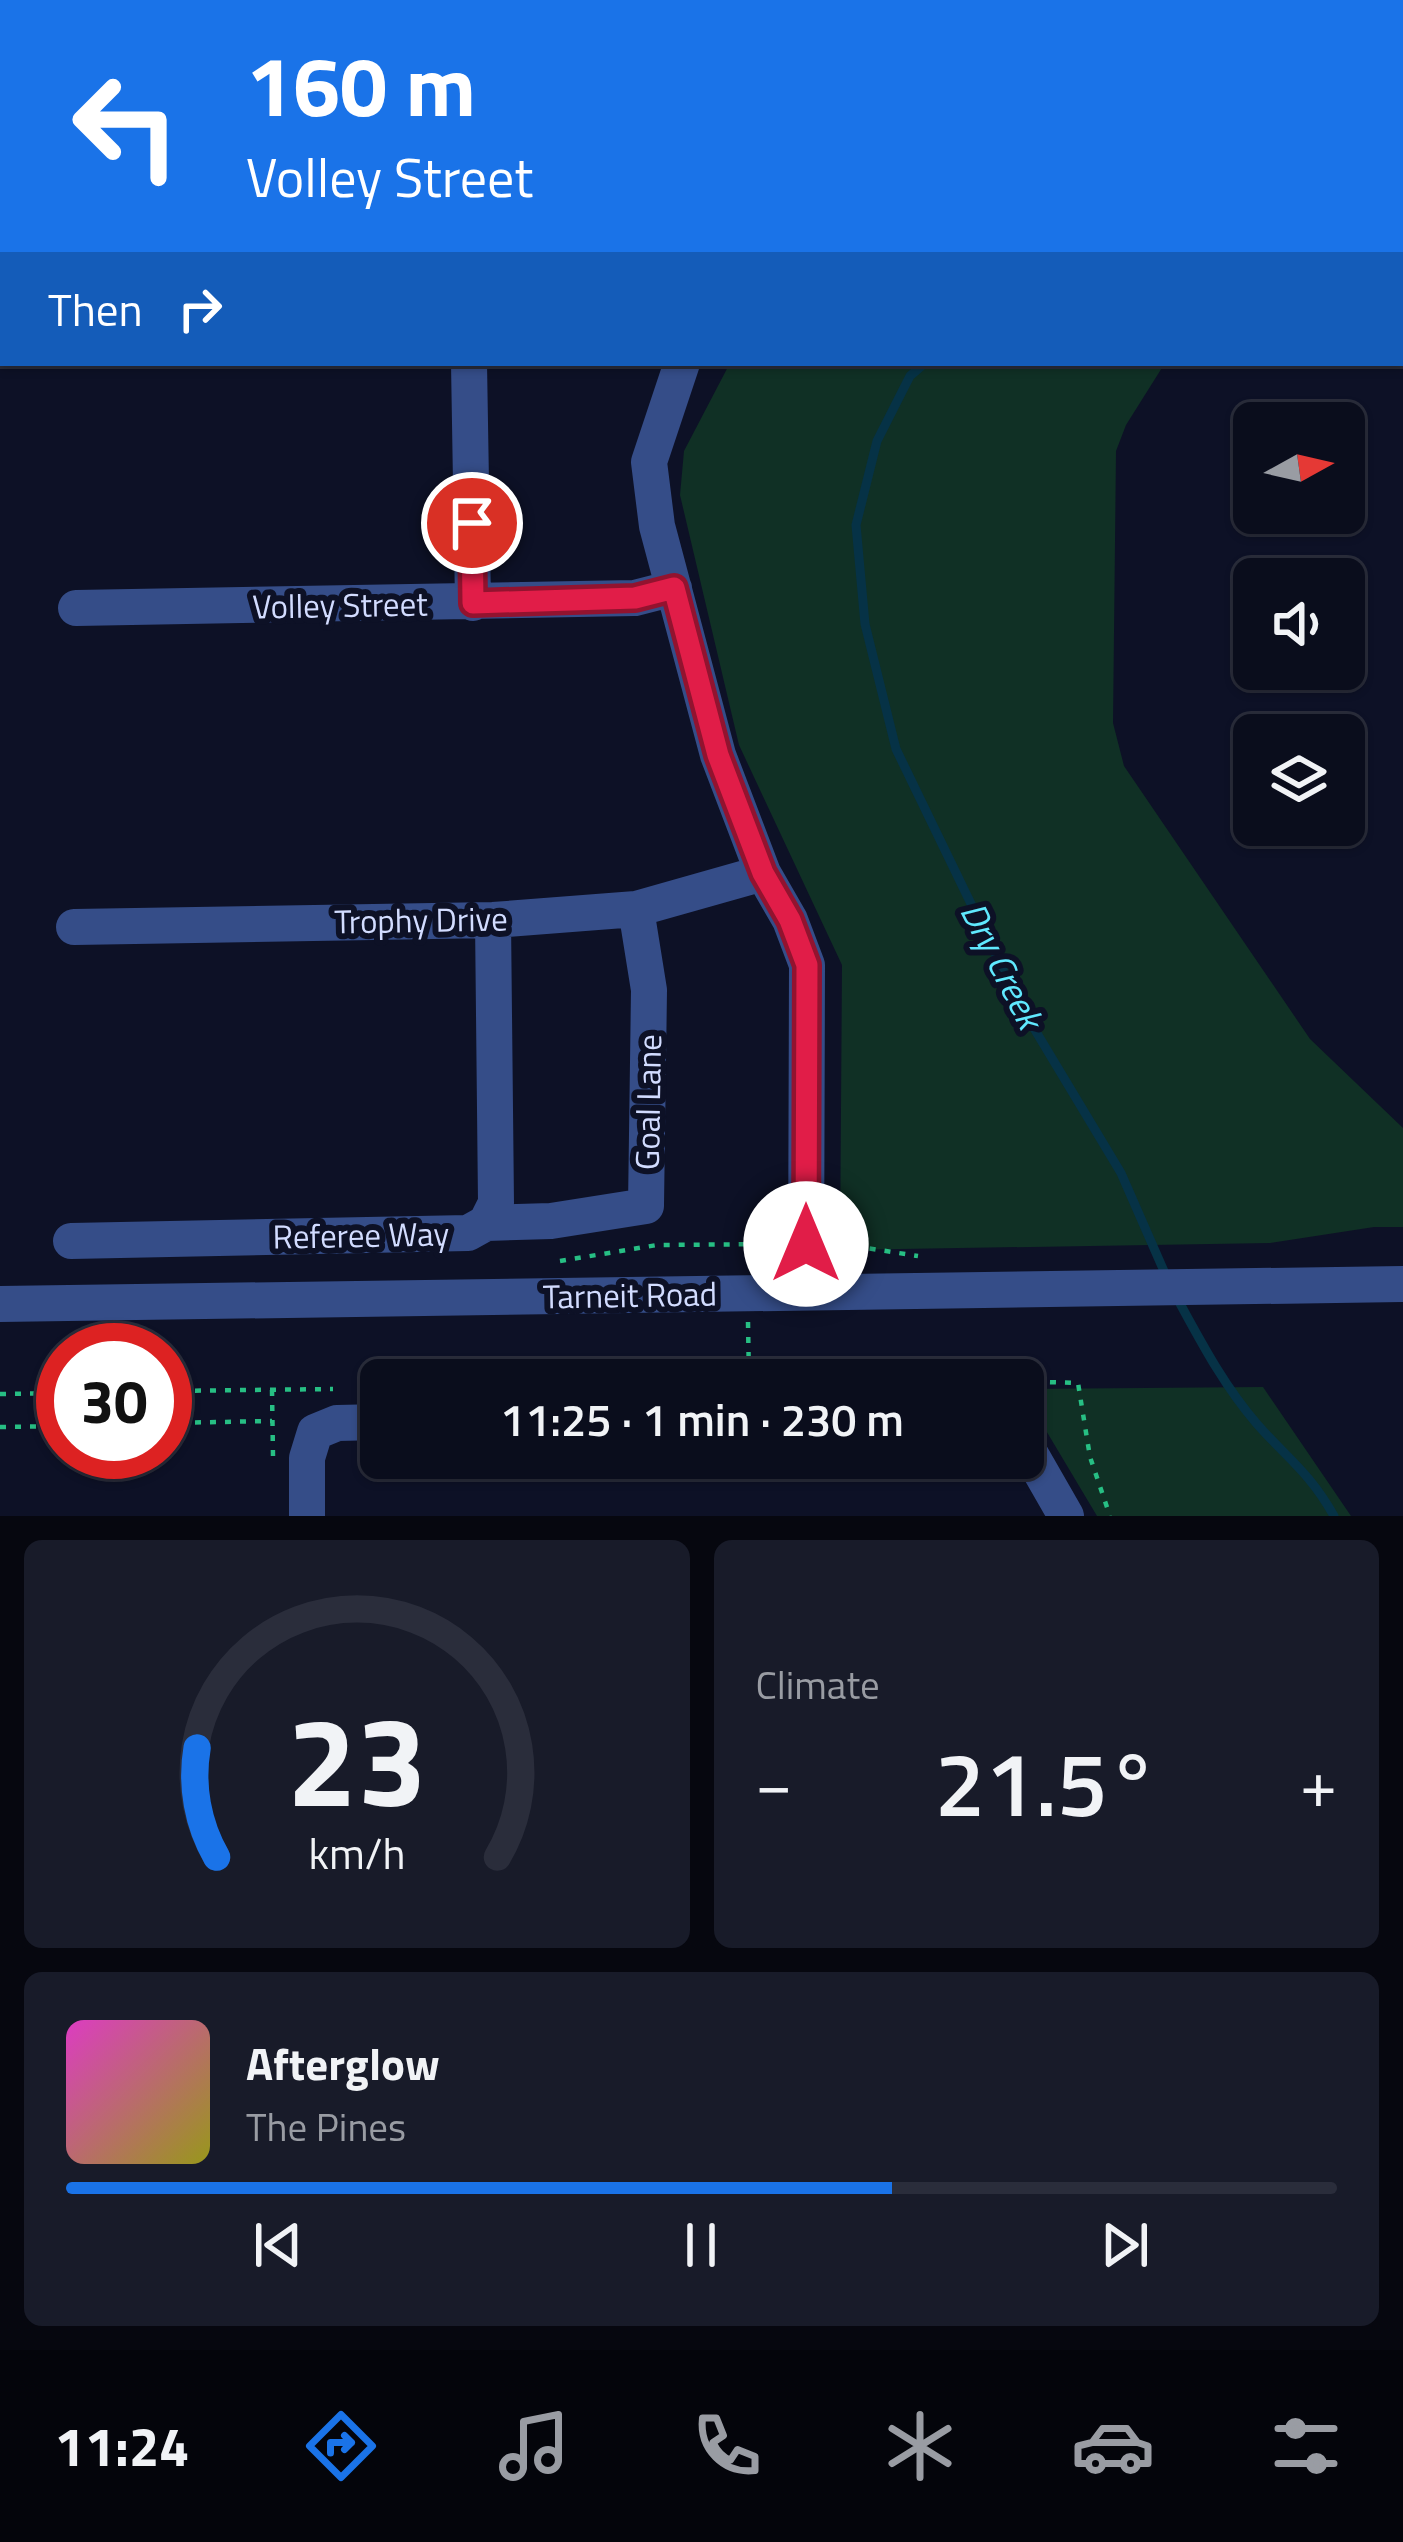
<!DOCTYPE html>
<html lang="en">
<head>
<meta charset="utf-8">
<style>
  :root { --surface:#0a0d1c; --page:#181b29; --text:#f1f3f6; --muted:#999ca3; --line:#2a2d3b; --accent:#1a73e8 }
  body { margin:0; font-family:"Titillium Web",sans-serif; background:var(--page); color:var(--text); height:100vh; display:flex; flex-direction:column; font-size:45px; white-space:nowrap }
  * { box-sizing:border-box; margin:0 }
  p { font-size:39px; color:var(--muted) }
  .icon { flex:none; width:66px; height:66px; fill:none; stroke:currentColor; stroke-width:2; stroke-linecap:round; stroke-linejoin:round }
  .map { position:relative; height:1516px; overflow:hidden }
  .details { display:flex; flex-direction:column; gap:24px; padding:24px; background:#06070f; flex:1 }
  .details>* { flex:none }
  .guide { position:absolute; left:0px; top:0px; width:1404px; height:366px; box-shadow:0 3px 9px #0004,0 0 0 3px var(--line); background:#1a73e8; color:#fff; overflow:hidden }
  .needle { width:78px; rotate:82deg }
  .fabs { position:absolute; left:1233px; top:402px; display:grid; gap:24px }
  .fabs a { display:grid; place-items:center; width:132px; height:132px; border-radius:18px; background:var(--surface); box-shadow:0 3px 9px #0004,0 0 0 3px var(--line); font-size:60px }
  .speed { position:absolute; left:36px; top:1323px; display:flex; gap:24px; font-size:60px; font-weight:700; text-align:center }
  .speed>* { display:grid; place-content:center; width:156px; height:156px; border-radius:50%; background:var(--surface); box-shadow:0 3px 9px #0004,0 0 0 3px var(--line); line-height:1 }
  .speed .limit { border:18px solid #d22; background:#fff; color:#111 }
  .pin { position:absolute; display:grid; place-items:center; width:102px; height:102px; color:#fff; margin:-51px; border:6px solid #fff; border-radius:50%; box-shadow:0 3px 12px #0007 }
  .me { position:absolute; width:132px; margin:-66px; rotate:0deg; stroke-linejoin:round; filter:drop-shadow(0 0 9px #0008) }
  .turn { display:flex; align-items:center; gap:42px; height:252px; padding:0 48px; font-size:54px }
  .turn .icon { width:156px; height:156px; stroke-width:2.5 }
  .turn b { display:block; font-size:84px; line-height:102px }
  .then { display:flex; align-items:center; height:114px; padding:0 48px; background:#0003; gap:24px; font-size:45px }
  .big { font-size:90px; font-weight:600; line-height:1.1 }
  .details .tile { flex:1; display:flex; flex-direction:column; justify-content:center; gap:18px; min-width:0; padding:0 42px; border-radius:18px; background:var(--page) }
  .details .dial { align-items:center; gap:0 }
  .dial svg { height:312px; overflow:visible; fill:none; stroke:var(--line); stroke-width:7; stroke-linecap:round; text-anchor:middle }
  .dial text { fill:var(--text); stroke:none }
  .song { display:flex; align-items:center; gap:36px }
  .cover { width:144px; height:144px; border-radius:18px; background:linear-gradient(135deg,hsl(310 70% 55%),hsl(60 70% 35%)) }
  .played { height:12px; border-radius:6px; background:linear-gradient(90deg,var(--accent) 65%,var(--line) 65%) }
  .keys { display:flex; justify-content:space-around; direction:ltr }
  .heat { display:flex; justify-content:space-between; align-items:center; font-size:66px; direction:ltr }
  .details .tiles { flex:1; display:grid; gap:24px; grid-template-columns:1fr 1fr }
  .tile:last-child { grid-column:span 2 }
  .trip { position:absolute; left:360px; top:1359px; width:684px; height:120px; border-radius:18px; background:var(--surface); box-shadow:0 3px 9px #0004,0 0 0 3px var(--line); font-weight:600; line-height:120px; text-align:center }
  .menu { display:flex; height:192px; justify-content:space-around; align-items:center; background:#04050b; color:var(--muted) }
  .menu .icon { width:84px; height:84px }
  .menu .selected { color:var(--accent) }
  .menu b { font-size:54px; color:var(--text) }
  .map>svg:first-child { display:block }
  .green { fill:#103025 }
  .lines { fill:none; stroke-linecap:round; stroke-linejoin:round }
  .stream { stroke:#063246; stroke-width:9 }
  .path { stroke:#27bf84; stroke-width:4.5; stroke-dasharray:6 9; stroke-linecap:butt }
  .minor { stroke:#354d88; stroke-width:36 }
  .route-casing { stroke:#92132f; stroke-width:30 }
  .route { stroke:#e11d48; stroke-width:21 }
  .labels { text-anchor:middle; stroke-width:12; stroke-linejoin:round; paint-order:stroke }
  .street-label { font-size:33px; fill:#d2dcff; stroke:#0d1126 }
  .water-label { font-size:36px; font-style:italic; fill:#60e9ff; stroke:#0d1126 }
</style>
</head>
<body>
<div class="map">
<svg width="1403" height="1516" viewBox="0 0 1403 1516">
  <rect width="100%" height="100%" fill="#0d1126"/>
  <path class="green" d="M 796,0 L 1382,0 L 796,3 Z
    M 730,363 L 1165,363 L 1126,425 L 1116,451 L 1113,723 L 1124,766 L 1310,1039 L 1403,1128 L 1403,1227 L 1374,1227 L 1270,1243 L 840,1250 L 842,965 L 739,745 L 680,495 L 684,451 Z
    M 1263,1387 L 1351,1516 L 1097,1516 L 1023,1392 L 1023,1389 Z"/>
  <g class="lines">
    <path class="stream" d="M 1165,3 L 1166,0
      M 925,363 L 910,376 L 877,441 L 856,525 L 865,624 L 896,749 L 1020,1005 L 1121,1173 L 1167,1278
      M 1177,1298 C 1201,1342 1224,1386 1257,1424 C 1288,1459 1310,1473 1334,1516"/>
    <path class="path" d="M 840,1244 L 918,1256
      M 560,1261 L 657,1245 L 775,1244
      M 748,1322 L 749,1380
      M 975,1380 L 1078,1383 L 1090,1457 L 1110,1516
      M 272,1390 L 273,1456
      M 165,1391 L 333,1389
      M 0,1394 L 63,1393
      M 165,1423 L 272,1421
      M 0,1427 L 63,1426"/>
    <path class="minor" d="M 764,3 L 764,0
      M 469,363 L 473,603
      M 682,363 L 649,462 L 657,526 L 718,755 L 763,873 L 790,920 L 807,965 L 806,1292
      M 76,608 L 635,598 L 674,588
      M 74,927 L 493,920 L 636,909 L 763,873
      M 486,1223 L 551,1221 L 646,1206 L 649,990 L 636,909
      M 71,1241 L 468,1233 L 486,1223 L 496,1203 L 493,920
      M 0,1304 L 1403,1284
      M 1023,1441 L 1066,1516
      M 307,1516 L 307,1458 L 315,1432 L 337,1423 L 381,1422"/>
  </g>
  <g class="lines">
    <g class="route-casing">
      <path id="route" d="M 472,523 L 473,603 L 635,598 L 674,588 L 718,755 L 763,873 L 790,920 L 807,965 L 806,1244"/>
    </g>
    <use href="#route" class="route"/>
  </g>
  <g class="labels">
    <g class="street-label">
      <text transform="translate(340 605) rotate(-1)" y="12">Volley Street</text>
      <text transform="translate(421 920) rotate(-1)" y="12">Trophy Drive</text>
      <text transform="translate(648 1102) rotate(-89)" y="12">Goal Lane</text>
      <text transform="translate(361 1235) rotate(-1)" y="12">Referee Way</text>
      <text transform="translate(630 1295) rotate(-1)" y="12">Tarneit Road</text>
    </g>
    <g class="water-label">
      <text transform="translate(1002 965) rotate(63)" y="13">Dry Creek</text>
    </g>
  </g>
</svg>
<div class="fabs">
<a><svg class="needle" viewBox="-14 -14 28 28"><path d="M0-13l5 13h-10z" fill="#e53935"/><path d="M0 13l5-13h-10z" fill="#999ca3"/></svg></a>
<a><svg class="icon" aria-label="sound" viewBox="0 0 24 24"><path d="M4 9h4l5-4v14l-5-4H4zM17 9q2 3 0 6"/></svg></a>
<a><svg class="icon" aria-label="layers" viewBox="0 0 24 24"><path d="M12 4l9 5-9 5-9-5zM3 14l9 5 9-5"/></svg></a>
</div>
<div class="speed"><div class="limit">30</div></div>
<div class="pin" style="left:472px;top:523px;background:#d93025"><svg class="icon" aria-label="arrive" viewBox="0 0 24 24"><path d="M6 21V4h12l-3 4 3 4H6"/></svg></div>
<svg class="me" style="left:806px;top:1244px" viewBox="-20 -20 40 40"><circle r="19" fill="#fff"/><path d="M0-13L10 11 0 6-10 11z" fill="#e11d48"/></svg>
<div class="trip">11:25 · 1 min · 230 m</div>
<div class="guide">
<div class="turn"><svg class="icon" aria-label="left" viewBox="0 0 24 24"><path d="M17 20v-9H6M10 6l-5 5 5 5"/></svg><div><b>160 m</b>Volley Street</div></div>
<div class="then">Then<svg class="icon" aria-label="right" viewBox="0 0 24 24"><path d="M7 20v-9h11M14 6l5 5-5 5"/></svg></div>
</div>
</div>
<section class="details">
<div class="tiles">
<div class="tile dial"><svg viewBox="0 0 100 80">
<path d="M14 69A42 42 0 1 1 86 69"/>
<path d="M14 69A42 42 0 0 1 9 41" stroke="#1a73e8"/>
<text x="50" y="56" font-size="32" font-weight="700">23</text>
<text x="50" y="72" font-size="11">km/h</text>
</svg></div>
<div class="tile"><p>Climate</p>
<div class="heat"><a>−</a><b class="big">21.5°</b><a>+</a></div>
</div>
<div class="tile">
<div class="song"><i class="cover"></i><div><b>Afterglow</b><p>The Pines</p></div></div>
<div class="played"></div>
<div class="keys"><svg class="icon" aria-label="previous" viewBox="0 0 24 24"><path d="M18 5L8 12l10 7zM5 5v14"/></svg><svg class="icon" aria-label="pause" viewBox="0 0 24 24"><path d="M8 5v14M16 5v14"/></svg><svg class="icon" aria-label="next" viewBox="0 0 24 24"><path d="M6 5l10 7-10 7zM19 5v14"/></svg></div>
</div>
</div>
</section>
<nav class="menu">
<b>11:24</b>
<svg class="icon selected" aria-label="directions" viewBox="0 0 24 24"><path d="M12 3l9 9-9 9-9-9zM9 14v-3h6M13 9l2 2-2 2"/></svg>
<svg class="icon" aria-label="music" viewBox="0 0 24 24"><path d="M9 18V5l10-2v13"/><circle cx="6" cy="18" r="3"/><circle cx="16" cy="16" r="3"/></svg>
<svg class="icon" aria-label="phone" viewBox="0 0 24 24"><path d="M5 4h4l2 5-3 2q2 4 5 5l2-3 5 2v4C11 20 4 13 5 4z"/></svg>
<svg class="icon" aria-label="climate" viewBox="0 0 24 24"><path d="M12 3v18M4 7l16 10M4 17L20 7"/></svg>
<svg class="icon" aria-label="car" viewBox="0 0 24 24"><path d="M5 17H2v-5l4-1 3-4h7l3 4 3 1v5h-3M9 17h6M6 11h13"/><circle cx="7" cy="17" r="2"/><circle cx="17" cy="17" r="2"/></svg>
<svg class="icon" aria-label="filters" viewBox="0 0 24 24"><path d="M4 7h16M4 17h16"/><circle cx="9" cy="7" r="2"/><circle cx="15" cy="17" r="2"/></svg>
</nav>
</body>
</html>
